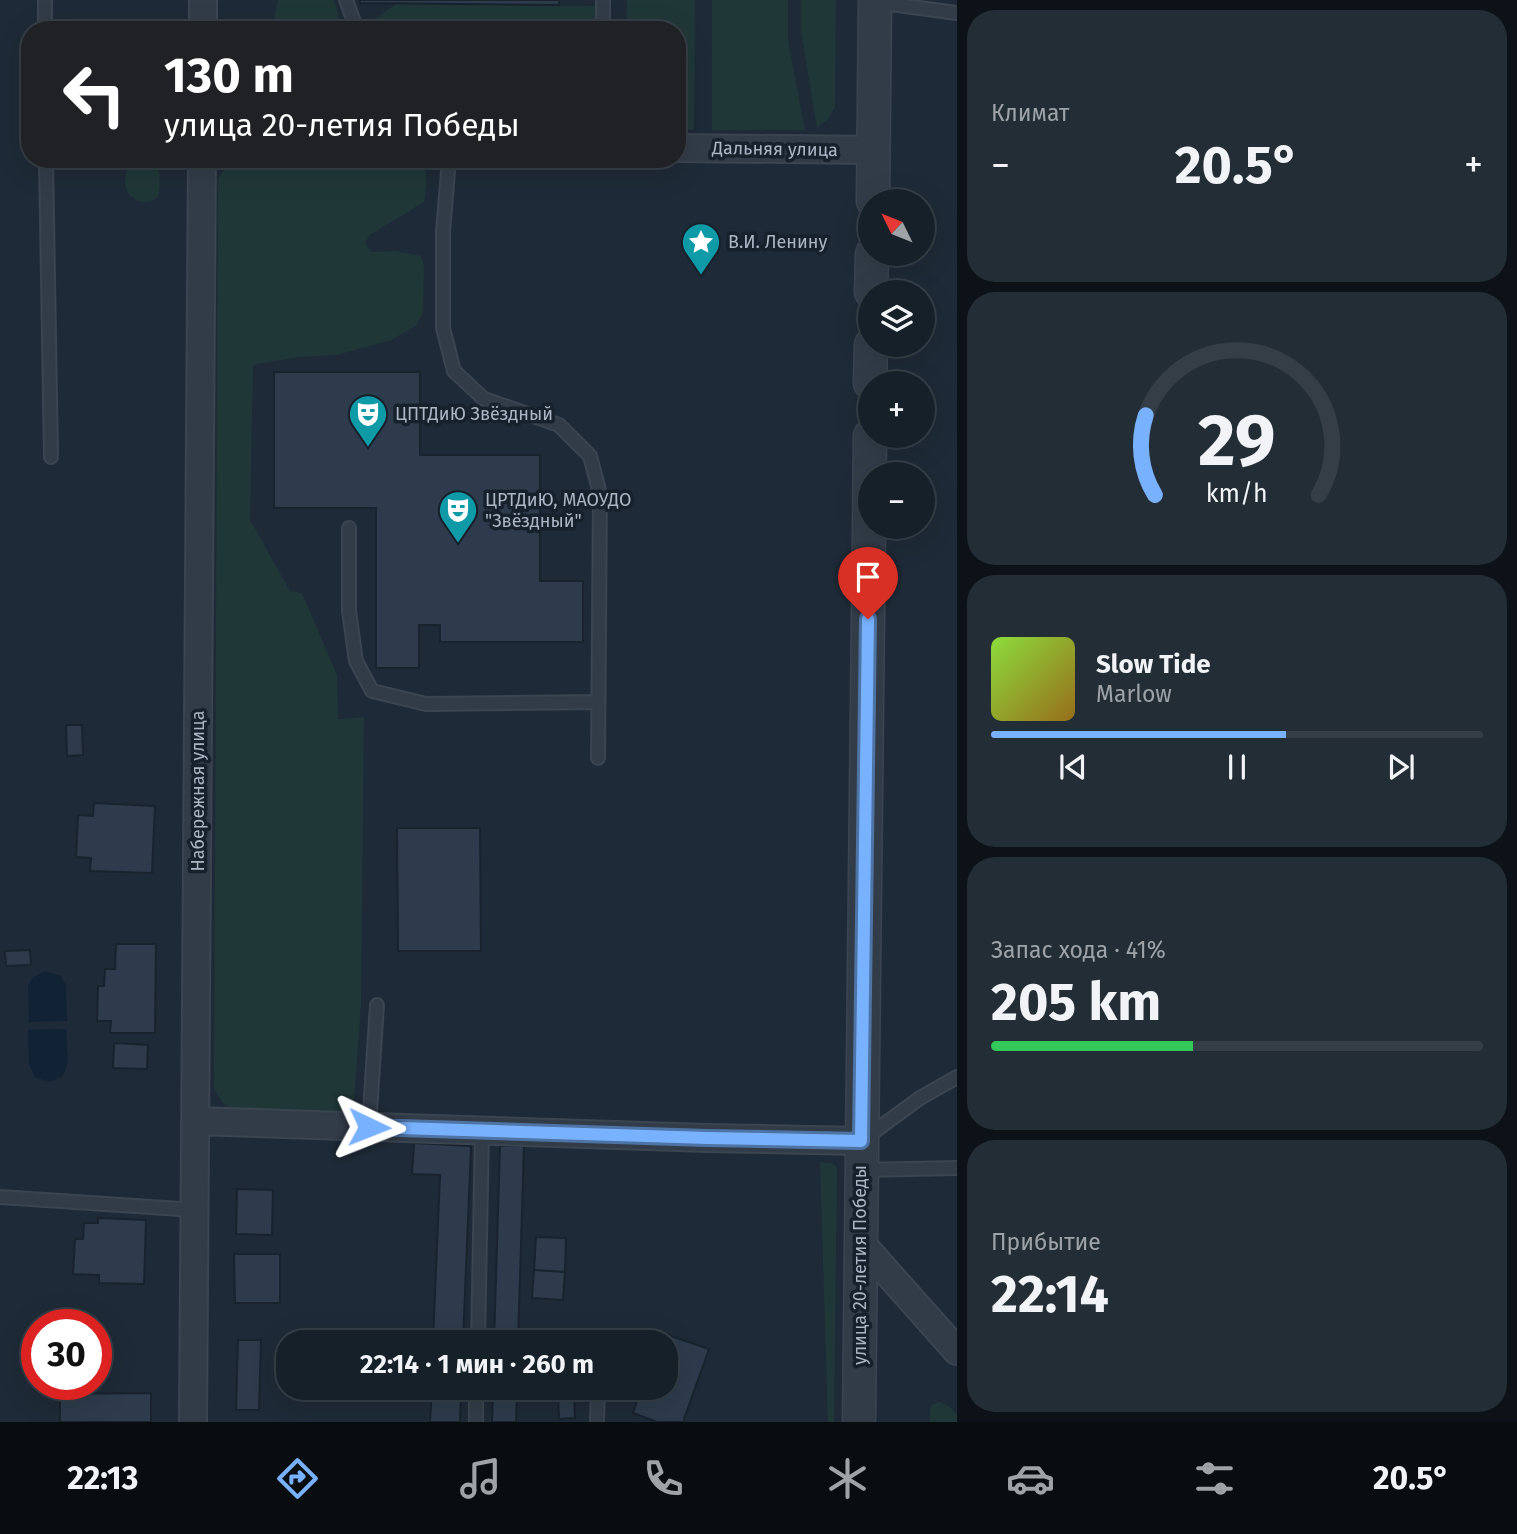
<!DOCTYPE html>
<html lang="ru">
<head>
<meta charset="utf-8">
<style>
  :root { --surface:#162029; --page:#232d35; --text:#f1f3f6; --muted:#9ea3a8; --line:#353e46; --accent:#78b1fe }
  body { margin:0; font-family:"Fira Sans",sans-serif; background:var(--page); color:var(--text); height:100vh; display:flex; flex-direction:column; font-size:26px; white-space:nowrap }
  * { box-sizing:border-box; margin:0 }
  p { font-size:23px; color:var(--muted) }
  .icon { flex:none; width:38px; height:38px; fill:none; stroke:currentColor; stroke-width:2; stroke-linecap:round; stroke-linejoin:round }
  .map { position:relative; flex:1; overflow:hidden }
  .drawer { display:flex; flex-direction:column; gap:10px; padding:10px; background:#0c1217; width:560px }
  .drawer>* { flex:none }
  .guide { position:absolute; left:21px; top:21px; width:665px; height:147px; border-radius:28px; box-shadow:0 7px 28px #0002,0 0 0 2px var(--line); background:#202124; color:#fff; overflow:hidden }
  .needle { width:46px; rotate:313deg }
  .buttons { position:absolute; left:858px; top:189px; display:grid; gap:14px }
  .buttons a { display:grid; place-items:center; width:77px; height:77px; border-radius:50%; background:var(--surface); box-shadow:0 7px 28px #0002,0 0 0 2px var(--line); font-size:35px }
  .speed { position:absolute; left:21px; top:1309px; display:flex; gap:14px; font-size:35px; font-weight:700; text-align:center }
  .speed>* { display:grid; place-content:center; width:91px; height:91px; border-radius:50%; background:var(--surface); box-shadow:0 7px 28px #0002,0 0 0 2px var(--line); line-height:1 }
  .speed .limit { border:10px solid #d22; background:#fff; color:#111 }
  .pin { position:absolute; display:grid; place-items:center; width:60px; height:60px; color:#fff; margin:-72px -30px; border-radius:50% 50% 50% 0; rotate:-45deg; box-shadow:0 0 7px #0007 }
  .pin .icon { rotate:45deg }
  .me { position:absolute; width:77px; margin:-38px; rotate:92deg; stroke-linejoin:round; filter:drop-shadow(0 0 5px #0008) }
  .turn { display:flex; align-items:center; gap:24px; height:147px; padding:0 28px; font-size:32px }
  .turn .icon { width:91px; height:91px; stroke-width:2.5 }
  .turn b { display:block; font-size:49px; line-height:60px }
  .big { font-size:52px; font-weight:700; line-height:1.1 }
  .drawer .widget { flex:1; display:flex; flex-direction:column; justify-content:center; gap:10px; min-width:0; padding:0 24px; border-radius:28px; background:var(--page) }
  .drawer .dial { align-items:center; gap:0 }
  .dial svg { height:182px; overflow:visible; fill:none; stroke:var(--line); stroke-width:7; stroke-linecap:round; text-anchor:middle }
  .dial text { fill:var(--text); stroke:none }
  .song { display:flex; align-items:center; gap:21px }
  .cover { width:84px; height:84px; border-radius:10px; background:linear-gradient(135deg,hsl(90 70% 55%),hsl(40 70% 35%)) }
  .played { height:7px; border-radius:4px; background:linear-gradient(90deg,var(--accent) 60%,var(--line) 60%) }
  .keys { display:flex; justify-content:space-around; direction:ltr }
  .heat { display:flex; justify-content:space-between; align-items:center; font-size:38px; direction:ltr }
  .charge { height:10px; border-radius:5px; background:linear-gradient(90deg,#34c759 41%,var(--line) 0) }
  .trip { position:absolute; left:276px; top:1330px; width:402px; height:70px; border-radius:28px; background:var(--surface); box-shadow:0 7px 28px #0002,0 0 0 2px var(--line); font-weight:700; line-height:70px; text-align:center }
  .tabs { display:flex; height:112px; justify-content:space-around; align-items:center; background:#090d10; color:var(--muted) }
  .tabs .icon { width:49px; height:49px }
  .tabs .current { color:var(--accent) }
  .tabs b { font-size:32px; color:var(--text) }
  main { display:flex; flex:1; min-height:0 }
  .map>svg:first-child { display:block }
  .green { fill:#203738 }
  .water { fill:#122235 }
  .building { fill:#2d3b4c; stroke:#19232e; stroke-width:2 }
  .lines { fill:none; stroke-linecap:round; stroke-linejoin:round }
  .service-casing { stroke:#3b4551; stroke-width:16 }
  .minor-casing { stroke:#3b4551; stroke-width:30 }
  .tertiary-casing { stroke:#3b4551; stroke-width:35 }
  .service { stroke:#323c48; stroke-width:12 }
  .minor { stroke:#323c48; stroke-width:26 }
  .tertiary { stroke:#323c48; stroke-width:32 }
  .route-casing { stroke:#4e73a5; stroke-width:18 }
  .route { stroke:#78b1fe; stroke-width:12 }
  .labels { text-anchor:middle; stroke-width:7; stroke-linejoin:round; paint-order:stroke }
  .street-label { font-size:18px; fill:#abb6c5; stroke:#17212c }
  .poi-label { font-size:18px; fill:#abb6c5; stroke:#17212c; text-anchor:start }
</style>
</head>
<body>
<main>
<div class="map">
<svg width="957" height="1422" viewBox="0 0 957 1422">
  <rect width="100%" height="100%" fill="#1e2a37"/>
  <path class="green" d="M 278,0 L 333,0 L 336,5 L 341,30 L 272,30 Z
    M 627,0 L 695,0 L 694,130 L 677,129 L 677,30 L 626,30 Z
    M 712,0 L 788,0 L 788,40 L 805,130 L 712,130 Z
    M 801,0 L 836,0 L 835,107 L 827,120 L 817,127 L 801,32 Z
    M 397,3 L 601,6 L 601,30 L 372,30 L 370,23 Z
    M 131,159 L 153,159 C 162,169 160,185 158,197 C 155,198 151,202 148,202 C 139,204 128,196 126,188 C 123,178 128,168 131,159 Z
    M 239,159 L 421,159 C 429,173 426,187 424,202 L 370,235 L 365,243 L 372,252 L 396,251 L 421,256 L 424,266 L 423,312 L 416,326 L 391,340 L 337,355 L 299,357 L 253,365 L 250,520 L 290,591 L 302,593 L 337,675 L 338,719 L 364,717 L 361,1005 L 353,1115 L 231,1110 L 221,1101 L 214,1088 L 218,180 C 222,170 228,162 239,159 Z
    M 820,1162 L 831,1163 L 836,1166 L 837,1170 L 834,1422 L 828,1422 Z
    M 940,1402 L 950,1407 L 957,1415 L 957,1422 L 930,1422 L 930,1408 L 933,1404 Z"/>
  <path class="water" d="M 45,971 L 61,976 L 66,985 L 67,1021 L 29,1022 L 28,986 L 33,977 Z
    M 66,1029 L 68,1062 L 63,1076 L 49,1082 L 35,1077 L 29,1064 L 28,1030 Z"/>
  <path class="building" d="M 360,0 L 559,0 L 559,5 L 360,3 Z
    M 274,372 L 420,372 L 420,455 L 540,455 L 540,581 L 583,581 L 583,642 L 440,642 L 440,625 L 419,625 L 419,668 L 376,668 L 376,508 L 274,508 Z
    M 66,725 L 82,725 L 83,755 L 67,756 Z
    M 94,803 L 155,806 L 152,873 L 90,871 L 91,858 L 76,857 L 78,815 L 93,816 Z
    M 397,828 L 480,828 L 481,951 L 398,951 Z
    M 116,944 L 156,944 L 155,1033 L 110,1033 L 111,1021 L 97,1021 L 98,986 L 104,986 L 105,969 L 115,969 Z
    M 30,950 L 31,965 L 6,966 L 5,951 Z
    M 114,1043 L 148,1045 L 147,1069 L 113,1068 Z
    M 414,1143 L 471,1146 L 463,1342 L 433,1342 L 440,1175 L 412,1174 Z
    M 500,1146 L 524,1146 L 518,1342 L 494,1342 Z
    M 237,1189 L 273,1190 L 272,1235 L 236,1234 Z
    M 98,1218 L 146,1220 L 144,1284 L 99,1283 L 99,1275 L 73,1274 L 75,1239 L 83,1239 L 84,1223 L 98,1223 Z
    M 536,1237 L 566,1238 L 565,1272 L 534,1270 Z
    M 234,1254 L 280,1254 L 280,1303 L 235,1303 Z
    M 534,1270 L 565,1272 L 563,1300 L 532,1298 Z
    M 662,1333 L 709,1349 L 683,1422 L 657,1422 L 633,1413 L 642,1388 L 667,1388 L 667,1342 L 658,1342 Z
    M 238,1340 L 261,1340 L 259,1410 L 236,1410 Z
    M 432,1388 L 461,1388 L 460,1422 L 430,1422 Z
    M 493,1388 L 517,1388 L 516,1422 L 492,1422 Z
    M 151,1393 L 151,1422 L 60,1422 L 60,1394 Z
    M 558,1393 L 574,1393 L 575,1418 L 559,1419 Z"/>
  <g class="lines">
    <g class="service-casing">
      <path id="service" d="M 45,0 L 45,30
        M 346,0 L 357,30
        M 875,2 L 957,13
        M 603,30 L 603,0
        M 46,159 L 51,457
        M 449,159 L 443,232 L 443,328 L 454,371 L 484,399 L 559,425 L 590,456 L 600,494 L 598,758
        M 349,528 L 349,611 L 356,661 L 372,691 L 426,704 L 598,702
        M 369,1127 L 377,1005
        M 864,1139 L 920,1098 L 957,1077
        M 863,1170 L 957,1168
        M 0,1197 L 195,1210
        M 478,1342 L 482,1131
        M 476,1422 L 476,1388
        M 597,1422 L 598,1388"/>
    </g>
    <g class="minor-casing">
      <path id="minor" d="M 203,30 L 203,0
        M 677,148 L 873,150
        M 195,1121 L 707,1138 L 861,1141
        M 861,1243 L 957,1351
        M 193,1422 L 202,159"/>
    </g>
    <g class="tertiary-casing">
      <path id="tertiary" d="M 873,201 L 875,0
        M 871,292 L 872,254
        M 870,383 L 871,345
        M 859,1422 L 870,436"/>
    </g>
    <use href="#service" class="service"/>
    <use href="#minor" class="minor"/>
    <use href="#tertiary" class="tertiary"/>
  </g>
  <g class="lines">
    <g class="route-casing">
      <path id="route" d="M 369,1127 L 707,1138 L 861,1141 L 868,619"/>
    </g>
    <use href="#route" class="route"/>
  </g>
  <defs>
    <g id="sight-pin" transform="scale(2.0125)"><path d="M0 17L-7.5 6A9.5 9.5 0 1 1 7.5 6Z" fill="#0f9aa8" stroke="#17212c"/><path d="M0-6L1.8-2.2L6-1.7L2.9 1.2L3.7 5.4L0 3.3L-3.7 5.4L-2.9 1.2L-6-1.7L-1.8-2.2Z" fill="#fff"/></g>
    <g id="theatre-pin" transform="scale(2.0125)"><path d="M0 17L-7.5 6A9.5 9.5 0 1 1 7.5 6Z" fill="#0f9aa8" stroke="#17212c"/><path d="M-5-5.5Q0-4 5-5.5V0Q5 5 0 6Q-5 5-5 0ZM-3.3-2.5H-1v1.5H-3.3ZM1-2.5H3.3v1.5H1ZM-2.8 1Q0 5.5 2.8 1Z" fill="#fff"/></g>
  </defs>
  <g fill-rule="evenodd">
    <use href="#sight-pin" x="701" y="242"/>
    <use href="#theatre-pin" x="368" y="414"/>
    <use href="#theatre-pin" x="458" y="510"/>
  </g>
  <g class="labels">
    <g class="street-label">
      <text transform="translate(775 149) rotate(1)" y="6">Дальняя улица</text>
      <text transform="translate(198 791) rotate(-90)" y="6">Набережная улица</text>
      <text transform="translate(860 1265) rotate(-90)" y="6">улица 20-летия Победы</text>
    </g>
    <g class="poi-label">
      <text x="728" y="248">В.И. Ленину</text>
      <text x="395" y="420">ЦПТДиЮ Звёздный</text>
      <text x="485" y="506">ЦРТДиЮ, МАОУДО<tspan x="485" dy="21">"Звёздный"</tspan></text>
    </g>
  </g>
</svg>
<div class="buttons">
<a><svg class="needle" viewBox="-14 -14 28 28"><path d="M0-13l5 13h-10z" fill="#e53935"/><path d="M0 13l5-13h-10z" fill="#9ea3a8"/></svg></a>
<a><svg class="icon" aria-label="layers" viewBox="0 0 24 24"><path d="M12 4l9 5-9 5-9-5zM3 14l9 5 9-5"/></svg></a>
<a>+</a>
<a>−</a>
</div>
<div class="speed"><div class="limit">30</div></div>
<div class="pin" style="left:868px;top:619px;background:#d93025"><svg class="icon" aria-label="arrive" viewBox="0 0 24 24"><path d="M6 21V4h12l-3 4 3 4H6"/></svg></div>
<svg class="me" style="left:369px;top:1127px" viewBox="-20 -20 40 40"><path d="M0-17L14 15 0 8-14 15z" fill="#78b1fe" stroke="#fff" stroke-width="4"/></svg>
<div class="trip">22:14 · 1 мин · 260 m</div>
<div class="guide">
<div class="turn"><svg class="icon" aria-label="left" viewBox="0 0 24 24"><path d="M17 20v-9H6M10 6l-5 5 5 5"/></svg><div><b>130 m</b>улица 20-летия Победы</div></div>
</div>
</div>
<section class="drawer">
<div class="widget"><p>Климат</p>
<div class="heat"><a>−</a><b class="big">20.5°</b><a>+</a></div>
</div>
<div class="widget dial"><svg viewBox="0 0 100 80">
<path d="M14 69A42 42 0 1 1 86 69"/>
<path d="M14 69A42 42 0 0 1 10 34" stroke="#78b1fe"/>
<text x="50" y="56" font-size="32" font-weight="700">29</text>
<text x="50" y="72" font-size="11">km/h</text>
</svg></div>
<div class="widget">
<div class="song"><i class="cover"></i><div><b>Slow Tide</b><p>Marlow</p></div></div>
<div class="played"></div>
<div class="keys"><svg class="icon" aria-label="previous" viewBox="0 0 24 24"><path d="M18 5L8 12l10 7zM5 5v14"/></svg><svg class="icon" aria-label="pause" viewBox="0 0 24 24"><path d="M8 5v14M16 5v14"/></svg><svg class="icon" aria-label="next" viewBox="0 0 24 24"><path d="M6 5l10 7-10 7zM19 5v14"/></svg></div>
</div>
<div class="widget"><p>Запас хода · 41%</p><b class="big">205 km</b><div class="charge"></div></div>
<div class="widget"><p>Прибытие</p><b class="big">22:14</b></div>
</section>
</main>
<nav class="tabs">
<b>22:13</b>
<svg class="icon current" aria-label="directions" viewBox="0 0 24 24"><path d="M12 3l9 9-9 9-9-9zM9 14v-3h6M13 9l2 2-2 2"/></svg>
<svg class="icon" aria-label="music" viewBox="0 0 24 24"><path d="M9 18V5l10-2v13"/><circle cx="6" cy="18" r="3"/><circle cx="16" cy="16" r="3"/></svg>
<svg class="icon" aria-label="phone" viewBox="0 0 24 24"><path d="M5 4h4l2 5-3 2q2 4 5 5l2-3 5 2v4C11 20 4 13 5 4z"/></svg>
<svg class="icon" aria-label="climate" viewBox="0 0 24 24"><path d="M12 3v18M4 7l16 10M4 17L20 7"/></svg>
<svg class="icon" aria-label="car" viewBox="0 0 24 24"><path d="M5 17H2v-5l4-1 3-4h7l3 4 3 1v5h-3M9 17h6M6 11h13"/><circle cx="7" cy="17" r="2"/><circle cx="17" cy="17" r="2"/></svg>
<svg class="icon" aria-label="filters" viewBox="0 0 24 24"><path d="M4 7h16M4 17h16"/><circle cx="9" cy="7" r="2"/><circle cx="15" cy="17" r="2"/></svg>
<b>20.5°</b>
</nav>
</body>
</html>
